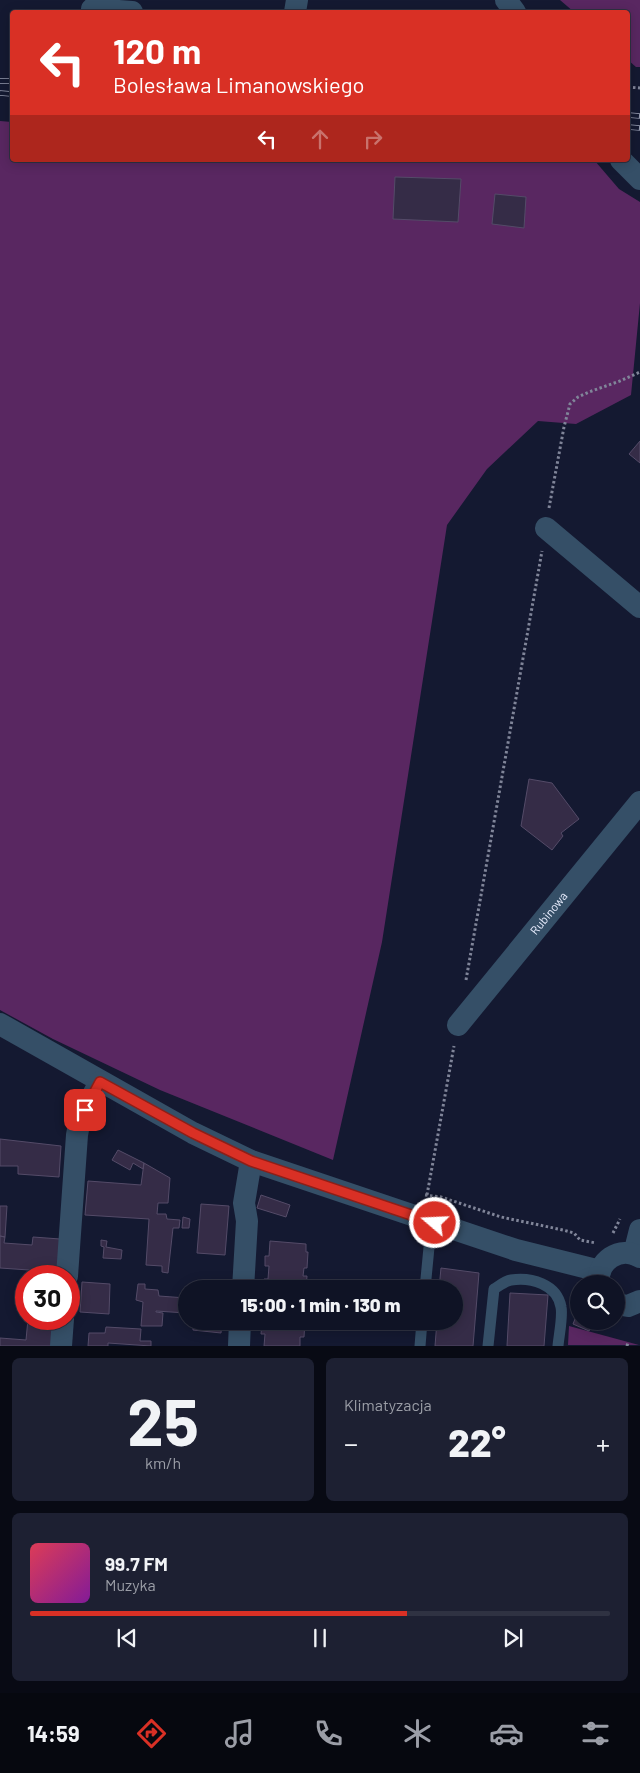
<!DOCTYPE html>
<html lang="pl">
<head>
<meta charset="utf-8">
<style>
  :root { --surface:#0f1325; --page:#1d2032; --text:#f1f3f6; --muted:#9b9ea7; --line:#2f3242; --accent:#d93025 }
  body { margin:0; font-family:Barlow,sans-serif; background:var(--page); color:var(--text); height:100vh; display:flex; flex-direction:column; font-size:19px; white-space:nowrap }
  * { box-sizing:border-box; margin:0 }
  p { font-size:16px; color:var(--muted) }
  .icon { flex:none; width:28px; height:28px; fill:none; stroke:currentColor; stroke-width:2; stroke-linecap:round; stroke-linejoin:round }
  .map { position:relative; height:1346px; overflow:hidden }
  .panel { display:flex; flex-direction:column; gap:12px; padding:12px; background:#080a14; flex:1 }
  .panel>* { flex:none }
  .banner { position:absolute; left:10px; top:10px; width:620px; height:152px; border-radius:5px; box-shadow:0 2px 12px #0003,0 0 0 1px var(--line); background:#d93025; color:#fff; overflow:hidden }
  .controls { position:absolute; left:570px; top:1275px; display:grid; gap:10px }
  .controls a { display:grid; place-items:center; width:55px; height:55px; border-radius:50%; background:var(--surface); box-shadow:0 2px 12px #0003,0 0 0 1px var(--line); font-size:25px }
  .speed { position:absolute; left:15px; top:1265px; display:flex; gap:10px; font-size:25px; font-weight:700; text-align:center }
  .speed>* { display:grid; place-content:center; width:65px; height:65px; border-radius:50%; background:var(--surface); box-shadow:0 2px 12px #0003,0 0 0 1px var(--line); line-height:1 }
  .speed .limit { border:8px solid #d22; background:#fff; color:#111 }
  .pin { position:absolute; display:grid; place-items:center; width:42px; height:42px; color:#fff; margin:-21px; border-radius:10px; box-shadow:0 2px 8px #0006 }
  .me { position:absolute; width:55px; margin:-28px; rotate:289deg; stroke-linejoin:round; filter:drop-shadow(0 0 4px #0008) }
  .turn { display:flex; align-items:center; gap:18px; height:105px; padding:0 20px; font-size:22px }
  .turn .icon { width:65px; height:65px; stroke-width:2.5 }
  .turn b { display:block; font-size:35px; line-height:42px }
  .lanes { display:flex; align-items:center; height:48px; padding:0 20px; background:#0003; justify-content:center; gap:25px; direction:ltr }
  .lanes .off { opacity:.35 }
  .big { font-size:38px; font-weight:800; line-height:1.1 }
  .panel .tile { flex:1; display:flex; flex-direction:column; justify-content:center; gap:8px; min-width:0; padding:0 18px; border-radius:8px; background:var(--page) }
  .panel .dial { align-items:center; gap:0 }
  .dial b { font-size:65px; line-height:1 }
  .song { display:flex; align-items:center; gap:15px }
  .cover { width:60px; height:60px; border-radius:8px; background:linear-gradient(135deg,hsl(350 70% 55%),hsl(290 70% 35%)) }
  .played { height:5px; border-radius:2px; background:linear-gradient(90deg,var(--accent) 65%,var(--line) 65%) }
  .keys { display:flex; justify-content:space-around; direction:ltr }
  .heat { display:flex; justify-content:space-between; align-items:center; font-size:28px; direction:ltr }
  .panel .tiles { flex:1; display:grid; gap:12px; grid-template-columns:1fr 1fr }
  .tile:last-child { grid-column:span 2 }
  .trip { position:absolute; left:178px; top:1280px; width:285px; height:50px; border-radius:25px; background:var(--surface); box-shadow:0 2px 12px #0003,0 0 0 1px var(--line); font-weight:800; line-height:50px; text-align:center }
  .menu { display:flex; height:80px; justify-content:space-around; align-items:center; background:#06080f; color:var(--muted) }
  .menu .icon { width:35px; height:35px }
  .menu .current { color:var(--accent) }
  .menu b { font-size:22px; color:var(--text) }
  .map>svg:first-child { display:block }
  .green { fill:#592761 }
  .building { fill:#352c47; stroke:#544b68 }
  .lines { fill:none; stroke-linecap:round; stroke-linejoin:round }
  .path { stroke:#808599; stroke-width:3; stroke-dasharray:2.5 2.5; stroke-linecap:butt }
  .lane { stroke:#354f67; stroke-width:11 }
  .street { stroke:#354f67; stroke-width:22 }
  .rail-casing { stroke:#979cb0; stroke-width:5.5 }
  .rail { stroke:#141931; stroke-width:4; stroke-dasharray:11; stroke-linecap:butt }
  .route-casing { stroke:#8d1f18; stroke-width:12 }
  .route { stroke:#d93025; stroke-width:9 }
  .labels { text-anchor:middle; stroke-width:4; stroke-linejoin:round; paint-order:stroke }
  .street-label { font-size:12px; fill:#e7ecfd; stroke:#141931 }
</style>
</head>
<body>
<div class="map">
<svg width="640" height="1346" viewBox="0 0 640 1346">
  <rect width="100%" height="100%" fill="#141931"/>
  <path class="green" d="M 560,0 L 640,0 L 640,67 L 636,67 L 628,60 L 628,12 L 574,12 Z
    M 0,121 L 12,122 L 12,160 L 577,160 L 595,161 L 619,189 L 640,202 L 640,303 L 631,395 L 576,424 L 538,421 L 487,469 L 447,525 L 382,942 L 333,1160 L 160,1090 L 53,1039 L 0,1010 Z
    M 569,1326 L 639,1345 L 568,1345 Z"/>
  <path class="building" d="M 395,177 L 461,179 L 458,222 L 393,219 Z
    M 495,194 L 526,197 L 524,228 L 492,224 Z
    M 640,441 L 640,463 L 629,454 Z
    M 529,779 L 552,783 L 579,819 L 561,833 L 563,836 L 552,850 L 521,826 Z
    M 0,1139 L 61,1146 L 59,1177 L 18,1174 L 18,1166 L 0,1166 Z
    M 118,1150 L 144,1163 L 143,1169 L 133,1163 L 130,1170 L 112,1160 Z
    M 144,1163 L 170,1178 L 168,1203 L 158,1203 L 157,1214 L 166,1214 L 167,1219 L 180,1220 L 179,1228 L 173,1228 L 168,1273 L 162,1272 L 162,1266 L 146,1265 L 149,1219 L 85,1215 L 88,1181 L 141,1185 Z
    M 261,1195 L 290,1205 L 286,1217 L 257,1208 Z
    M 201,1204 L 229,1206 L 225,1255 L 197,1253 Z
    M 0,1206 L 7,1206 L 5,1237 L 0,1236 Z
    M 183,1217 L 190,1219 L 189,1228 L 182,1228 Z
    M 0,1236 L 5,1237 L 4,1243 L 32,1245 L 33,1237 L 60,1239 L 58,1272 L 0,1268 Z
    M 101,1240 L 107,1241 L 106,1247 L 122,1250 L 121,1259 L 103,1258 L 104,1247 L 101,1246 Z
    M 270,1241 L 306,1244 L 306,1252 L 308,1252 L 307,1268 L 304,1268 L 303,1276 L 307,1276 L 306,1289 L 263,1288 L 264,1279 L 268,1279 L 269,1266 L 265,1266 L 265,1256 L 269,1256 Z
    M 441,1268 L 479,1273 L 473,1346 L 435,1346 L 437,1321 L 454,1321 L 454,1289 L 439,1289 Z
    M 82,1282 L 110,1284 L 109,1314 L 80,1312 Z
    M 196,1282 L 225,1284 L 224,1289 L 195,1289 Z
    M 138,1284 L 145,1284 L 145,1289 L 158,1290 L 159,1296 L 186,1298 L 186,1313 L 156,1311 L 156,1312 L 163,1313 L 162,1326 L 141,1326 L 143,1302 L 136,1300 Z
    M 510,1293 L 548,1295 L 544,1346 L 507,1346 Z
    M 578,1303 L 579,1321 L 593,1321 L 589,1331 L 573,1324 L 577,1314 L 574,1313 Z
    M 28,1319 L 56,1319 L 54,1346 L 0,1346 L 0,1338 L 26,1340 Z
    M 193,1321 L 222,1321 L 221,1333 L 193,1330 Z
    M 265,1321 L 305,1321 L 304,1337 L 300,1337 L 300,1346 L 264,1346 L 265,1334 L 261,1334 L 262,1324 L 265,1325 Z
    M 106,1327 L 141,1329 L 140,1341 L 151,1341 L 151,1346 L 108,1343 L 108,1346 L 88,1346 L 89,1333 L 105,1333 Z"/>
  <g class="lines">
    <path class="path" d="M 628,87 L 640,88
      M 549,508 L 564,427 L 570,404 L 578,397 L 589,392 L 620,381 L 640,372
      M 466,980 L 542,551
      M 425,1195 L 441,1197 L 501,1217 L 563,1230 L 574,1233 L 580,1240 L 596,1243
      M 427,1195 L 454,1046
      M 613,1233 L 620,1219
      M 627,1346 L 628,1342"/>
    <path class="lane" d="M 425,1289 L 430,1237 L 435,1223
      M 420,1346 L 422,1321
      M 488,1346 L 494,1289 C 499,1286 505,1281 511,1280 C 531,1277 557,1284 561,1307 C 563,1316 559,1335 558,1346"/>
    <g class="street">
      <path d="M 506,0 L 515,12"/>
      <path d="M 92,9 L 132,12"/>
      <path d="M 295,12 L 297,0"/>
      <path d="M 621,160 L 640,179"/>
      <path d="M 546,528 L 640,607"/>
      <path d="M 0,1024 L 193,1133 L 251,1161 L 516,1250 L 600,1271"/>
      <path id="s1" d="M 458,1025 L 640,802"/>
      <path d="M 634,1254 L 640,1230"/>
      <path d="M 67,1276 L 77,1135 L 80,1119 L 100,1082"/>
      <path d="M 599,1284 C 596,1261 620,1245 640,1257"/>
      <path d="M 243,1289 L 247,1221 L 244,1203 L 251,1161"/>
      <path d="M 616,1304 L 628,1306 L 640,1301"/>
      <path d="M 61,1346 L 63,1319"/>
      <path d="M 239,1346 L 240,1321"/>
    </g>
    <g class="rail-casing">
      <path id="rail" d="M 0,81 L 12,81
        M 0,93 L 12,94
        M 628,115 L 640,116
        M 628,127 L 640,128"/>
    </g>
    <use href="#rail" class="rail"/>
  </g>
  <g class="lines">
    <g class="route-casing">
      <path id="route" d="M 85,1110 L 100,1082 L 193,1133 L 251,1161 L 435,1223"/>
    </g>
    <use href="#route" class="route"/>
  </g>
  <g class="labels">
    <g class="street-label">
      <text dy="4" stroke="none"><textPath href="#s1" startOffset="144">Rubinowa</textPath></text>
    </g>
  </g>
</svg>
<div class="controls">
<a><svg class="icon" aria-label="search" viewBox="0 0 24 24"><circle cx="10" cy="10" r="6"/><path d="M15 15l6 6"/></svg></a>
</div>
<div class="speed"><div class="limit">30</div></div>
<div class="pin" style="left:85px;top:1110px;background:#d93025"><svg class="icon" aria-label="arrive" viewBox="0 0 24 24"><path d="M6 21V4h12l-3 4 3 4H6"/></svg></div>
<svg class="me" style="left:435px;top:1223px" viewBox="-20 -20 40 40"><circle r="17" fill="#d93025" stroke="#fff" stroke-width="3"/><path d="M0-11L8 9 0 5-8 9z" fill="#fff"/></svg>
<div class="trip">15:00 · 1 min · 130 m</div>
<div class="banner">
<div class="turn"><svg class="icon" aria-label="left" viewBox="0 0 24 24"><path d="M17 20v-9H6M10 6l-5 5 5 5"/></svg><div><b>120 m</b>Bolesława Limanowskiego</div></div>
<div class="lanes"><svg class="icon" aria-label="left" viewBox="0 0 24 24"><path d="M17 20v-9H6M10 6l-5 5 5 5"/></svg><svg class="icon off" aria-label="ahead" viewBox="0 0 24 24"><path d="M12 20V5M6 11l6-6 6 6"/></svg><svg class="icon off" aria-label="right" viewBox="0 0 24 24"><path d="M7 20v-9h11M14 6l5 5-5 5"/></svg></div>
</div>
</div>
<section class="panel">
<div class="tiles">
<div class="tile dial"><b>25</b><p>km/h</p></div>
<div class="tile"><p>Klimatyzacja</p>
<div class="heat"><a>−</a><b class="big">22°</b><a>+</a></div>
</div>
<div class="tile">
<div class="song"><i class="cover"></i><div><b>99.7 FM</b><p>Muzyka</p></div></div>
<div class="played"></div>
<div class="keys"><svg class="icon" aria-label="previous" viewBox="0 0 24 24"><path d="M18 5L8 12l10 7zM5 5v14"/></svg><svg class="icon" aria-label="pause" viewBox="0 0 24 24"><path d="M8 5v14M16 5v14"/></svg><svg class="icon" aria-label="next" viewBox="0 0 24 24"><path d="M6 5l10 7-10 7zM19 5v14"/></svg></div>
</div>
</div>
</section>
<nav class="menu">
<b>14:59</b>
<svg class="icon current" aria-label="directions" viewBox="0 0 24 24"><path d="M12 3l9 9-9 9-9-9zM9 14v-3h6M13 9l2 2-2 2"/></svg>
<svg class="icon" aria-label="music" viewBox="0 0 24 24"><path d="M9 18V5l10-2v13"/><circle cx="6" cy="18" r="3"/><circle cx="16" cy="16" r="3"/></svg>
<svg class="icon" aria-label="phone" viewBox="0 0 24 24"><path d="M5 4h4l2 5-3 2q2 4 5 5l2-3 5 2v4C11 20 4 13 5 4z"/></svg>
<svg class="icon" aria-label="climate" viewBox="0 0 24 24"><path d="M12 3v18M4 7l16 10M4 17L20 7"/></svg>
<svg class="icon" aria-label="car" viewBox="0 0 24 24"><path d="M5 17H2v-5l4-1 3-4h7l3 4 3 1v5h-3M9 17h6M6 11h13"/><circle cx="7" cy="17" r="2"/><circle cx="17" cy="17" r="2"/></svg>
<svg class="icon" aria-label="filters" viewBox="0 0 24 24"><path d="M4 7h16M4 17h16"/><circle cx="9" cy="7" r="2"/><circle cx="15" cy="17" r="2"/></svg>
</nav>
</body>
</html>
